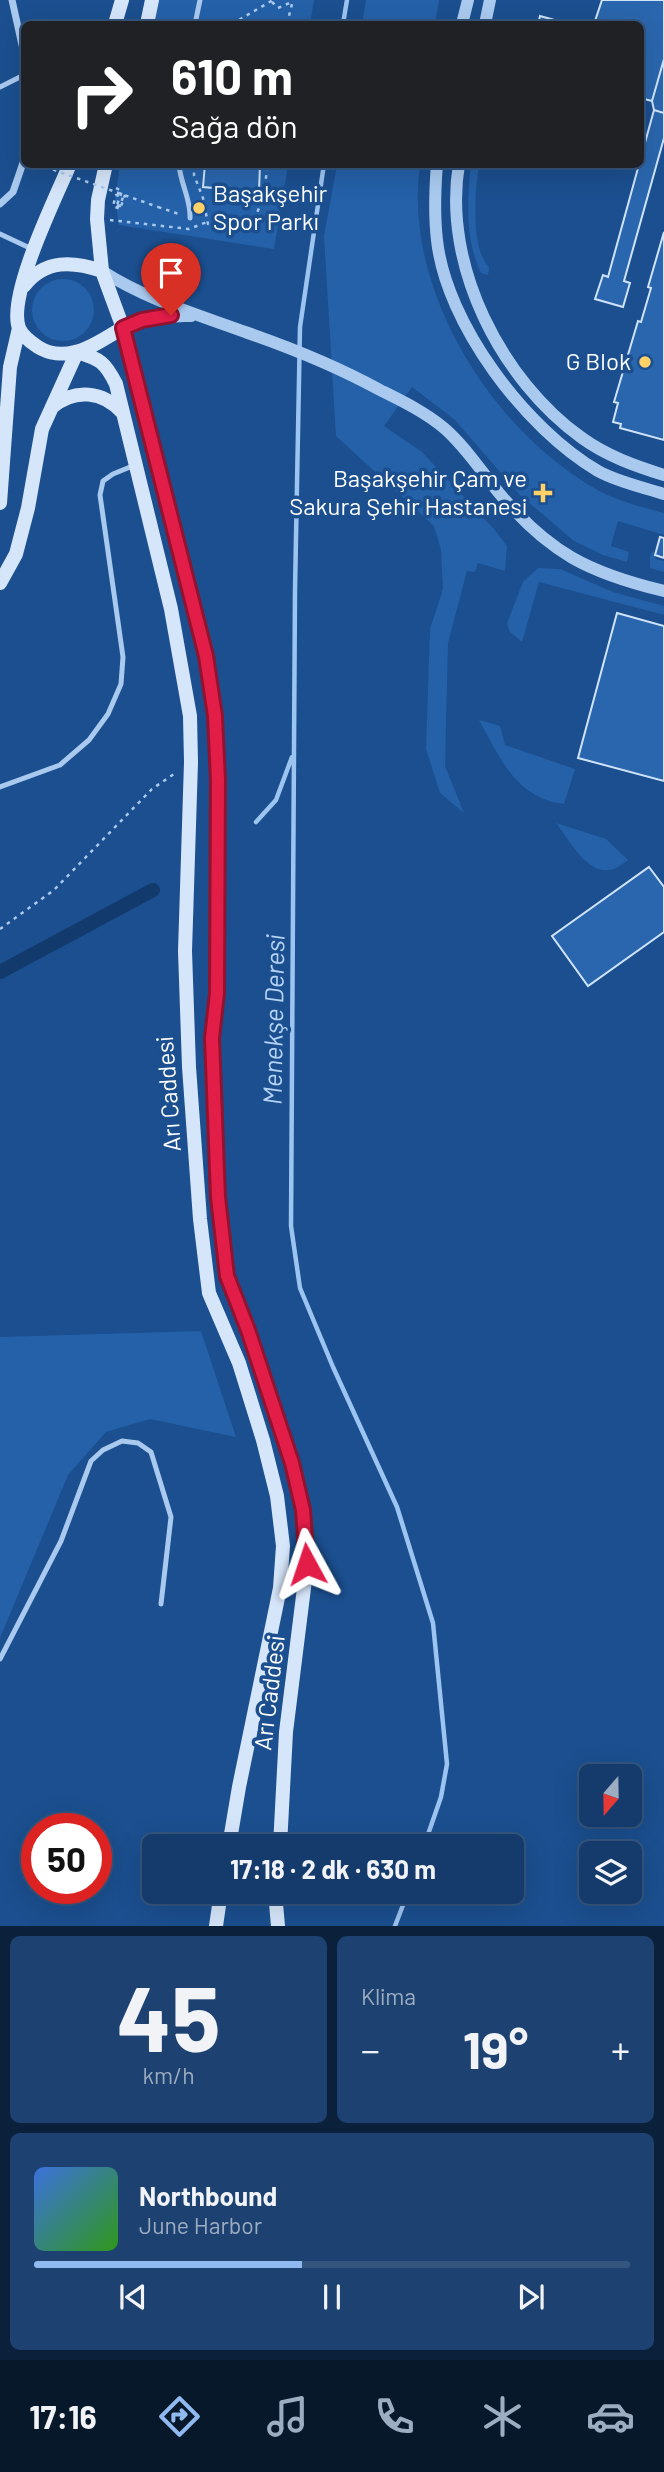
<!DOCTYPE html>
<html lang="tr">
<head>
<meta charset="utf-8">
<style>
  :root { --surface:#143b6b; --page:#1d4271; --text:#f1f3f6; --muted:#9dadc1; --line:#33557e; --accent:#90b9f0 }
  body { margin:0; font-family:Barlow,sans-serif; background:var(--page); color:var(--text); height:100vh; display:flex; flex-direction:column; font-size:26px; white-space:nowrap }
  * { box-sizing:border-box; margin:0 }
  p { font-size:23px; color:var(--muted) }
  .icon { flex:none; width:38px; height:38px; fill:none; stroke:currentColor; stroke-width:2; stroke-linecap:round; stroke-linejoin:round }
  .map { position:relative; height:1926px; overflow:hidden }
  .details { display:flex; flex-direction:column; gap:10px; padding:10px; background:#0b203b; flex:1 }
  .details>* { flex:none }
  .hud { position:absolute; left:21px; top:21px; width:623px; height:147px; border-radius:10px; box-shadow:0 7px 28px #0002,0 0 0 2px var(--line); background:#202124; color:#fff; overflow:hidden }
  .needle { width:46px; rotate:200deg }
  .buttons { position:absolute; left:579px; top:1764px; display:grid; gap:14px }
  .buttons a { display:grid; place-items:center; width:63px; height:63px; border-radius:10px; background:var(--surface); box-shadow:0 7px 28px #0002,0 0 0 2px var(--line); font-size:35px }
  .speed { position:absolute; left:21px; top:1813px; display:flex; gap:14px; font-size:35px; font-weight:700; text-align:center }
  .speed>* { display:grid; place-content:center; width:91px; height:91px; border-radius:50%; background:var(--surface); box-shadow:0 7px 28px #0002,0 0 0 2px var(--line); line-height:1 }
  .speed .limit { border:10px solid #d22; background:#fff; color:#111 }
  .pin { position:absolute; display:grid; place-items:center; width:60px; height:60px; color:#fff; margin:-72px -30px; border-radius:50% 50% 50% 0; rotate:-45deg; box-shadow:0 0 7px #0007 }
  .pin .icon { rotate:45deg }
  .me { position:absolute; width:77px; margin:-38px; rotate:355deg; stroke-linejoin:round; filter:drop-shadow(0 0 5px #0008) }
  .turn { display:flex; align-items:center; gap:24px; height:147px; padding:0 35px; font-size:32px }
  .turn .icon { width:91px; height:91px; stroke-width:2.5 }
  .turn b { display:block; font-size:49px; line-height:60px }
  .big { font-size:52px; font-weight:700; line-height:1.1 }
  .details .card { flex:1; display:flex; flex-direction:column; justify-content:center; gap:10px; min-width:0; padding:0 24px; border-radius:10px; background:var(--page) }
  .details .dial { align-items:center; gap:0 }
  .dial b { font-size:91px; line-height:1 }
  .song { display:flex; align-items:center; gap:21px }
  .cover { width:84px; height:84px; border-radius:10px; background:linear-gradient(135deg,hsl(220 70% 55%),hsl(110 70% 35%)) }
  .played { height:7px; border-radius:4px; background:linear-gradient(90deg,var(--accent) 45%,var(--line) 45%) }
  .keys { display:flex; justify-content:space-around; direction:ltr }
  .heat { display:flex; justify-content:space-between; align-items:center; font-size:38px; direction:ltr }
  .details .tiles { flex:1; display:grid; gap:10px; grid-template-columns:1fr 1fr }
  .card:last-child { grid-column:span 2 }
  .trip { position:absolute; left:142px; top:1834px; width:382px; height:70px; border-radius:10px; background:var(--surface); box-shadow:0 7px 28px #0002,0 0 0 2px var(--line); font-weight:700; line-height:70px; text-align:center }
  .tab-bar { display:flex; height:112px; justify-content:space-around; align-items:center; background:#08182b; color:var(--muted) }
  .tab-bar .icon { width:49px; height:49px }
  .tab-bar .current { color:var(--accent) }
  .tab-bar b { font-size:32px; color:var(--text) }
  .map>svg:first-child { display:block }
  .green { fill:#2461a8 }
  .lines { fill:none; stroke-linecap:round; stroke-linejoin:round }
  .stream { stroke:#9cc4f0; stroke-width:4.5 }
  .canal { stroke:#123a6d; stroke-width:14 }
  .building { fill:#2a66ad; stroke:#cfe3fa; stroke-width:2 }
  .path { stroke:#a9c9ee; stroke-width:2.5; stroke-dasharray:3.5 5; stroke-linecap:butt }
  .service { stroke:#a9c9ee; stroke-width:5 }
  .minor { stroke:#a9c9ee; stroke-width:7 }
  .tertiary { stroke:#a9c9ee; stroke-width:12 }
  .secondary { stroke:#d6e6fa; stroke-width:14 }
  .path-bridge { stroke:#a9c9ee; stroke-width:2.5; stroke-dasharray:3.5 5; stroke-linecap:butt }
  .route-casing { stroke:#92132f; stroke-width:18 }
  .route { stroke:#e11d48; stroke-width:12 }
  .poi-dot { fill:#ffd166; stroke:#1b4f8f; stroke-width:2.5 }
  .labels { text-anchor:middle; stroke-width:7; stroke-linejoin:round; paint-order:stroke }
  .poi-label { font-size:24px; fill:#fff; stroke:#1b4f8f; text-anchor:end }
  .street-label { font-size:24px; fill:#fff; stroke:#1b4f8f }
  .water-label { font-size:26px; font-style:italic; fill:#b5d3f5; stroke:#1b4f8f }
</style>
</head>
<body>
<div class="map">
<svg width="664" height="1926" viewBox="0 0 664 1926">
  <rect width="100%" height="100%" fill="#1b4f8f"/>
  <path class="green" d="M 158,0 L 314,0 L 310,24 L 153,24 Z
    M 366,0 L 439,0 L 435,24 L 362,24 Z
    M 120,165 L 288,165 L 274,249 L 119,225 L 115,199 Z
    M 337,165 L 420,165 C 402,290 494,435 603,493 C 622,502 644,508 664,513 L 664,535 L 618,521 L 611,546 L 629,552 L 627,562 L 603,555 L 574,541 L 520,495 L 455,420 L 412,387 L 384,426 L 422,452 L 494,529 L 507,546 L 505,571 L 478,563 L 475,572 L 467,571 L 448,643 L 445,766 L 464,813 L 440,793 L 426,749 L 430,629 L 443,589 L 441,550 L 434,526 L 336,436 L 324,236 Z
    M 471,165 L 479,165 C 475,190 470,248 489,267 L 488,275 L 481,273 C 465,239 467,201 471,165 Z
    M32 310a31 31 0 1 1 62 0a31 31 0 1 1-62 0Z
    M 653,550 L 656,559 L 664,561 L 664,572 L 650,568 L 650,556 Z
    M 538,568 L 560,569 L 613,592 L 664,606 L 664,615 L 539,582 L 522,642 L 510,632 L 507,623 L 523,582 Z
    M 479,720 L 500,726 L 505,745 L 575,769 L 564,804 C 516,798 500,758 479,720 Z
    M 556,823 L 606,839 L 628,860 C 624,863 618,867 614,869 C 588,878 569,839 556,823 Z
    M 201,1331 L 236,1437 L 150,1419 L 106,1432 L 68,1475 L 0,1638 L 0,1337 Z"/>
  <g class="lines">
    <path class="stream" d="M 343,24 L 347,0
      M 324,164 L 300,327 L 295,590 L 291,1226 L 300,1288 L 333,1367 L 397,1507 L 433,1623 L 447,1764 L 441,1797 L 424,1846
      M 256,822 L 276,800 L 292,757
      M 395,1926 L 408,1892"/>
    <path class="canal" d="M 0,972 L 153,890"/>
  </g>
  <path class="building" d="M 602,0 L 664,0 L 664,59 L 652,101 L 640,98 L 640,24 L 594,24 Z
    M 540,16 L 569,24 L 538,24 Z
    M 664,59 L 664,113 L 654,110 L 652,101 Z
    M 654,110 L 664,113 L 664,138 L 624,281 L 630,283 L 623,307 L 595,299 L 603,275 L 608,277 Z
    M 205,164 L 260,164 L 259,192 L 203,187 Z
    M 664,232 L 664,440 L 620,428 L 621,424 L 613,422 L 618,403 L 614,402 L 638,321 L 641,322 L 651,288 L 648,287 Z
    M 660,537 L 664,538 L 664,558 L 655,555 Z
    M 617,613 L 664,626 L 664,781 L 578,758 Z
    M 649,867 L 664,887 L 664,932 L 588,986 L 552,936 Z"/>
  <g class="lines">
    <path class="path" d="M 272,2 L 278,8 L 292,2
      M 232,24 L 273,0
      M 287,24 L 293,0
      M 194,164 L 194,175 L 203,198 L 208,224 L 241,228 C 264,218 264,186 268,164
      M 116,188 L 122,191 L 117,205
      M 158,207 L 182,215
      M 110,220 L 189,229 L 207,222
      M 0,929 L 54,890 L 152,789 L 177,772"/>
    <path class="service" d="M 195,24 L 200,0
      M 0,87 L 24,75
      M 179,164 C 180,183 191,199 190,218
      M 0,234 L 32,249
      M 0,787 L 60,765 L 89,740 L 108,714 L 121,684 L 123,657 L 100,495 L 103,481 L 113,474 L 135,465
      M 0,1659 L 61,1541 L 91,1461 L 103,1450 L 122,1441 L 138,1443 L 151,1452 L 171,1517 L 161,1604"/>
    <path class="minor" d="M 12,0 L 24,54
      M 0,204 L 13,192 L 24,160"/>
    <path class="tertiary" d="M 462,24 L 468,0
      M 485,24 L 490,0
      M 437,164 C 435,189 434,215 437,240 C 446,324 526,429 598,471 C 618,482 642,487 664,494
      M 459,164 C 442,265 501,380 582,438 C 607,456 635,466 664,475
      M 102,271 C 147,300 199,315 248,333 C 294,349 338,367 380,390 C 402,401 425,412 444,428 C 465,446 481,471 499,493 C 549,553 589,573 664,591
      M 123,328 C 146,319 166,315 191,316"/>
    <path class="secondary" d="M 115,24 L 122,0
      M 147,24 L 152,0
      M 70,164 C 56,197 7,296 19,328 C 22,336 32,343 38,347 C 49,354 63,355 75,352 C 91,349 108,336 123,328
      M 106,164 L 98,200 L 97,219 L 102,271 L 123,328 L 206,656 L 215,716 L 218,780 L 217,993 L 212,1038 L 218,1197 L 227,1276 L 248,1330 L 292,1463 L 303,1510 L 307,1564 L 286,1732 L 280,1846
      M 24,286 C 45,259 73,261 102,271
      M 77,352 C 100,359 105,362 116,384 L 171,609 L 190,716 L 191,762 L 185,951 L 189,1067 L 200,1219 L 209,1293 L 239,1363 L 263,1440 L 277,1496 L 283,1546 L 280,1588 L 239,1787 L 229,1846
      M 52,407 C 75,388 103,391 123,413
      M 0,503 L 10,367 L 19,328
      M 0,583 L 16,554 L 28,508 L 42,429 L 77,352
      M 275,1892 L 278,1926
      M 216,1926 L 221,1892"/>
    <path class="path-bridge" d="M 37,164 L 158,207
      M 117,205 L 120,206 L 123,197 L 116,195 L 113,206 L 120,209 L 125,195"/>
  </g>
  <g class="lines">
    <g class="route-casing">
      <path id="route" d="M 171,315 L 142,320 L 123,328 L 206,656 L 215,716 L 218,780 L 217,993 L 212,1038 L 218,1197 L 227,1276 L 248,1330 L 292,1463 L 303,1510 L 307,1564"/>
    </g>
    <use href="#route" class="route"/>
  </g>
  <g class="poi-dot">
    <circle cx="199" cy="208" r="7"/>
    <circle cx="645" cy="362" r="7"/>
    <path d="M539.5 482.5h7v7h7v7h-7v7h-7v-7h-7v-7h7z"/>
  </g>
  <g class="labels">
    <g class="poi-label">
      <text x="213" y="202" text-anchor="start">Başakşehir<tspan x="213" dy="28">Spor Parkı</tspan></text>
      <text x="631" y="370">G Blok</text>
      <text x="527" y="487">Başakşehir Çam ve<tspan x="527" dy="28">Sakura Şehir Hastanesi</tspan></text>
    </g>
    <g class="street-label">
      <text transform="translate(169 1094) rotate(-94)" y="8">Arı Caddesi</text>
      <text transform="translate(270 1693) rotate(-83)" y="8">Arı Caddesi</text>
    </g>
    <g class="water-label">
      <text transform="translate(274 1020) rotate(-89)" y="9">Menekşe Deresi</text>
    </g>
  </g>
</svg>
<div class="buttons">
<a><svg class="needle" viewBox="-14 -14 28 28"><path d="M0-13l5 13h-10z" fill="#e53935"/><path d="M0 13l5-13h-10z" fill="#9dadc1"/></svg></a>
<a><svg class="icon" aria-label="layers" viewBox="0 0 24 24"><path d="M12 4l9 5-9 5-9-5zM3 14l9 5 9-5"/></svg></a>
</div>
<div class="speed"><div class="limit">50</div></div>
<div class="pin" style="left:171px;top:315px;background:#d93025"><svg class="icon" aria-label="arrive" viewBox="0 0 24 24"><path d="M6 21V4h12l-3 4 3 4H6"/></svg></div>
<svg class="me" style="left:307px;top:1564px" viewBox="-20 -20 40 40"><path d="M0-17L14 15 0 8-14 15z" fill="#e11d48" stroke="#fff" stroke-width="4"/></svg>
<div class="trip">17:18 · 2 dk · 630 m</div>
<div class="hud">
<div class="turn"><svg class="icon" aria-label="right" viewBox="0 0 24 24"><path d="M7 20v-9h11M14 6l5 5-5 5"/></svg><div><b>610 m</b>Sağa dön</div></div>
</div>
</div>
<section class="details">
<div class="tiles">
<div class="card dial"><b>45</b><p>km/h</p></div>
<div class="card"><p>Klima</p>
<div class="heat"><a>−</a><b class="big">19°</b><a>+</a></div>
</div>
<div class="card">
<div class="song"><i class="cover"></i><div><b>Northbound</b><p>June Harbor</p></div></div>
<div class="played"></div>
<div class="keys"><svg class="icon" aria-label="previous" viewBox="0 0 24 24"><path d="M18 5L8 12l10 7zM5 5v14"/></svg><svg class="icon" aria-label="pause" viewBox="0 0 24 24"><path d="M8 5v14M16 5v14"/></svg><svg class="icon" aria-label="next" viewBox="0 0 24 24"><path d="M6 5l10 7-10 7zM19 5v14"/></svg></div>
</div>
</div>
</section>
<nav class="tab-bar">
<b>17:16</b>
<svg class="icon current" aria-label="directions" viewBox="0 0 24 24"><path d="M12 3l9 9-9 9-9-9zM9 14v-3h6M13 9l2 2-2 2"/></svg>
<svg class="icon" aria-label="music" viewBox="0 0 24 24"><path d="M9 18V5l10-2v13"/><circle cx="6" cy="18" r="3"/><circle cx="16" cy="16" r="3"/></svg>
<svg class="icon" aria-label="phone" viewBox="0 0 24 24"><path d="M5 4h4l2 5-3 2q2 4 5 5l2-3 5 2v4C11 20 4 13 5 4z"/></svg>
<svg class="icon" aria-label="climate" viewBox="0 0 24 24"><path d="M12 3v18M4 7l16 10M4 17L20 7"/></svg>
<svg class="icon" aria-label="car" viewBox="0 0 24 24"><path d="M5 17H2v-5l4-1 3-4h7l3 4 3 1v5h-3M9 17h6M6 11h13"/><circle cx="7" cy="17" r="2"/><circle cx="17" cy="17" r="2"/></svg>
</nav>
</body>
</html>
